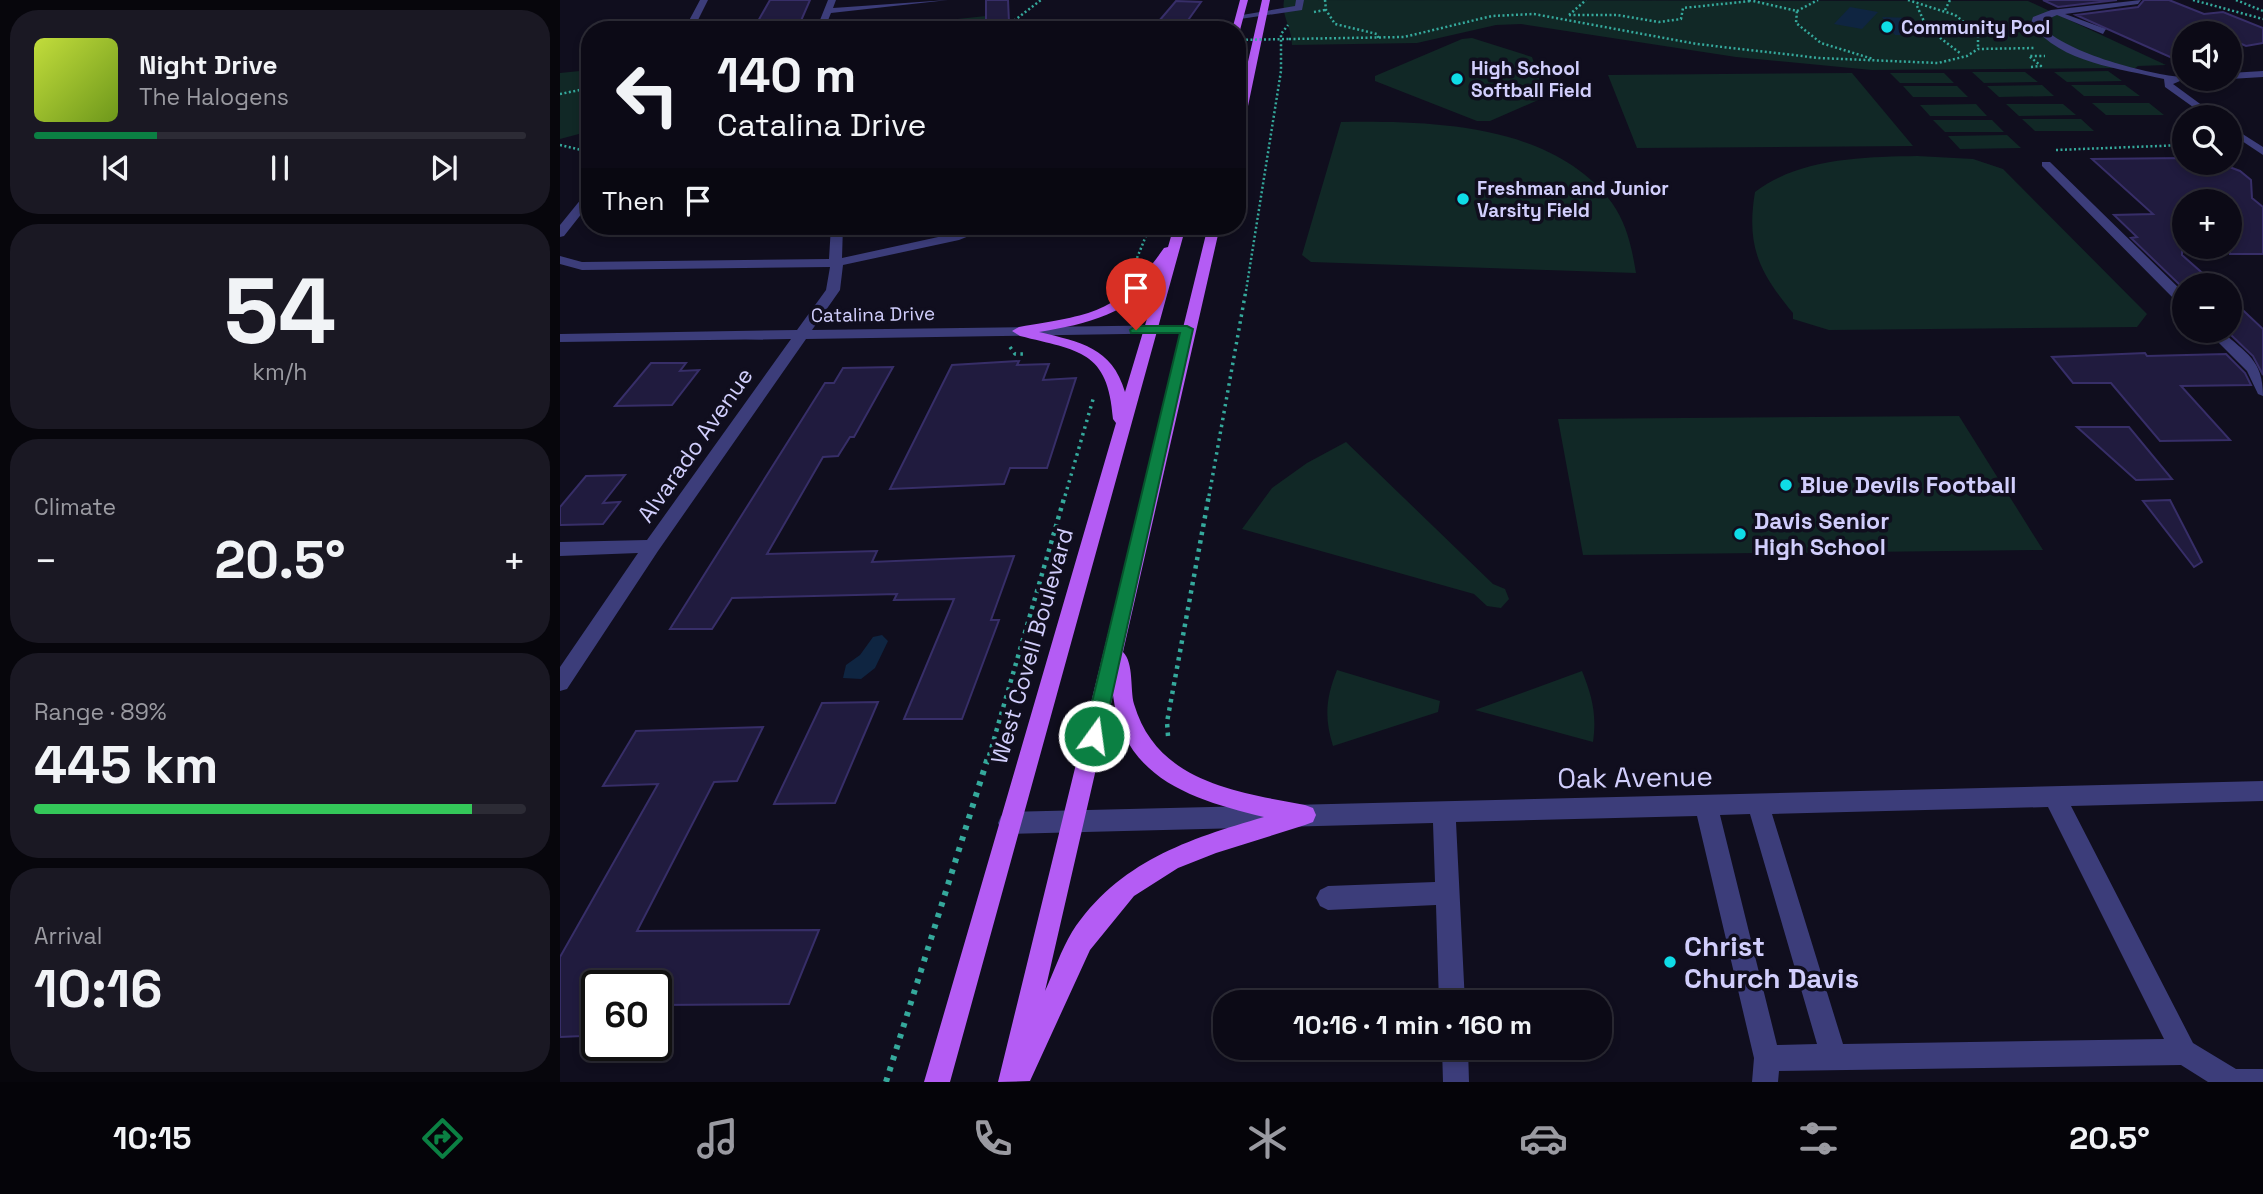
<!DOCTYPE html>
<html lang="en">
<head>
<meta charset="utf-8">
<style>
  :root { --surface:#0c0a16; --page:#1a1823; --text:#f1f3f6; --muted:#9a9aa1; --line:#2c2b35; --accent:#0b8043 }
  body { margin:0; font-family:"Space Grotesk",sans-serif; background:var(--page); color:var(--text); height:100vh; display:flex; flex-direction:column; font-size:26px; white-space:nowrap }
  * { box-sizing:border-box; margin:0 }
  p { font-size:23px; color:var(--muted) }
  .icon { flex:none; width:38px; height:38px; fill:none; stroke:currentColor; stroke-width:2; stroke-linecap:round; stroke-linejoin:round }
  .map { position:relative; flex:1; overflow:hidden }
  .drawer { display:flex; flex-direction:column; gap:10px; padding:10px; background:#07060c; width:560px }
  .drawer>* { flex:none }
  .top-card { position:absolute; left:21px; top:21px; width:665px; height:214px; border-radius:28px; box-shadow:0 4px 10px #0003,0 0 0 2px var(--line); background:#0c0a16; color:var(--text); overflow:hidden }
  .fabs { position:absolute; left:1612px; top:21px; display:grid; gap:14px }
  .fabs a { display:grid; place-items:center; width:70px; height:70px; border-radius:50%; background:var(--surface); box-shadow:0 4px 10px #0003,0 0 0 2px var(--line); font-size:35px }
  .speed { position:absolute; left:21px; top:970px; display:flex; gap:14px; font-size:35px; font-weight:700; text-align:center }
  .speed>* { display:grid; place-content:center; width:91px; height:91px; border-radius:50%; background:var(--surface); box-shadow:0 4px 10px #0003,0 0 0 2px var(--line); line-height:1 }
  .speed .limit { border:4px solid #111; border-radius:10px; background:#fff; color:#111 }
  .pin { position:absolute; display:grid; place-items:center; width:60px; height:60px; color:#fff; margin:-72px -30px; border-radius:50% 50% 50% 0; rotate:-45deg; box-shadow:0 0 7px #0007 }
  .pin .icon { rotate:45deg }
  .me { position:absolute; width:77px; margin:-38px; rotate:14deg; stroke-linejoin:round; filter:drop-shadow(0 0 5px #0008) }
  .turn { display:flex; align-items:center; gap:24px; height:147px; padding:0 21px; font-size:32px }
  .turn .icon { width:91px; height:91px; stroke-width:2.5 }
  .turn b { display:block; font-size:49px; line-height:60px }
  .then { display:flex; align-items:center; height:66px; padding:0 21px; background:#0003; gap:14px; font-size:26px }
  .big { font-size:52px; font-weight:700; line-height:1.1 }
  .drawer .tile { flex:1; display:flex; flex-direction:column; justify-content:center; gap:10px; min-width:0; padding:0 24px; border-radius:28px; background:var(--page) }
  .drawer .dial { align-items:center; gap:0 }
  .dial b { font-size:91px; line-height:1 }
  .song { display:flex; align-items:center; gap:21px }
  .cover { width:84px; height:84px; border-radius:10px; background:linear-gradient(135deg,hsl(70 70% 55%),hsl(80 70% 35%)) }
  .played { height:7px; border-radius:4px; background:linear-gradient(90deg,var(--accent) 25%,var(--line) 25%) }
  .keys { display:flex; justify-content:space-around; direction:ltr }
  .heat { display:flex; justify-content:space-between; align-items:center; font-size:38px; direction:ltr }
  .charge { height:10px; border-radius:5px; background:linear-gradient(90deg,#34c759 89%,var(--line) 0) }
  .trip { position:absolute; left:653px; top:990px; width:399px; height:70px; border-radius:28px; background:var(--surface); box-shadow:0 4px 10px #0003,0 0 0 2px var(--line); font-weight:700; line-height:70px; text-align:center }
  .tabs { display:flex; height:112px; justify-content:space-around; align-items:center; background:#050409; color:var(--muted) }
  .tabs .icon { width:49px; height:49px }
  .tabs .active { color:var(--accent) }
  .tabs b { font-size:32px; color:var(--text) }
  main { display:flex; flex:1; min-height:0 }
  .map>svg:first-child { display:block }
  .green { fill:#112826 }
  .water { fill:#0f2541 }
  .building { fill:#201b3e; stroke:#372e68; stroke-width:2 }
  .lines { fill:none; stroke-linecap:round; stroke-linejoin:round }
  .path-far3 { stroke:#35a99c; stroke-width:2.5; stroke-dasharray:2 2.5; stroke-linecap:butt }
  .path-far2 { stroke:#35a99c; stroke-width:3.5; stroke-dasharray:2.5 4.5; stroke-linecap:butt }
  .path-far1 { stroke:#35a99c; stroke-width:4.5; stroke-dasharray:3.5 5; stroke-linecap:butt }
  .path { stroke:#35a99c; stroke-width:6; stroke-dasharray:4.5 7; stroke-linecap:butt }
  .minor { fill:#3c3d7a; fill-rule:evenodd }
  .major { fill:#b45cf4; fill-rule:evenodd }
  .path-bridge { stroke:#35a99c; stroke-width:2.5; stroke-dasharray:2 2.5; stroke-linecap:butt }
  .route { fill:#0b8043; stroke:#07532c; stroke-width:2 }
  .poi-dot { fill:#0fdce7; stroke:#100e1e; stroke-width:2.5 }
  .labels { text-anchor:middle; stroke-width:7; stroke-linejoin:round; paint-order:stroke }
  .far-poi-label { font-size:19px; font-weight:bold; fill:#d1cefc; stroke:#100e1e; text-anchor:start }
  .far-street-label { font-size:19px; fill:#d1cefc; stroke:#100e1e }
  .street-label { font-size:23px; fill:#d1cefc; stroke:#100e1e }
  .poi-label { font-size:23px; font-weight:bold; fill:#d1cefc; stroke:#100e1e; text-anchor:start }
  .near-street-label { font-size:28px; fill:#d1cefc; stroke:#100e1e }
  .near-poi-label { font-size:28px; font-weight:bold; fill:#d1cefc; stroke:#100e1e; text-anchor:start }
</style>
</head>
<body>
<main>
<section class="drawer">
<div class="tile">
<div class="song"><i class="cover"></i><div><b>Night Drive</b><p>The Halogens</p></div></div>
<div class="played"></div>
<div class="keys"><svg class="icon" aria-label="previous" viewBox="0 0 24 24"><path d="M18 5L8 12l10 7zM5 5v14"/></svg><svg class="icon" aria-label="pause" viewBox="0 0 24 24"><path d="M8 5v14M16 5v14"/></svg><svg class="icon" aria-label="next" viewBox="0 0 24 24"><path d="M6 5l10 7-10 7zM19 5v14"/></svg></div>
</div>
<div class="tile dial"><b>54</b><p>km/h</p></div>
<div class="tile"><p>Climate</p>
<div class="heat"><a>−</a><b class="big">20.5°</b><a>+</a></div>
</div>
<div class="tile"><p>Range · 89%</p><b class="big">445 km</b><div class="charge"></div></div>
<div class="tile"><p>Arrival</p><b class="big">10:16</b></div>
</section>
<div class="map">
<svg width="1703" height="1082" viewBox="0 0 1703 1082">
  <rect width="100%" height="100%" fill="#100e1e"/>
  <path class="green" d="M 724,0 L 1468,1 L 1606,65 L 1578,66 L 1571,71 L 1558,68 L 1312,70 L 1176,57 L 961,24 L 936,25 L 857,43 L 732,45 C 732,29 721,15 724,0 Z
    M 426,16 L 426,24 L 470,19 L 547,24 L 597,21 L 653,24 L 650,30 L 293,30 Z
    M 912,38 L 972,57 L 985,97 L 930,121 L 917,121 L 815,81 L 815,76 L 902,39 Z
    M 30,70 L 30,131 L 0,139 L 0,73 Z
    M 1548,71 L 1562,81 L 1507,82 L 1494,72 Z
    M 1412,72 L 1465,72 L 1478,82 L 1424,83 Z
    M 1292,73 L 1353,146 L 1077,148 L 1048,75 Z
    M 1330,73 L 1384,73 L 1394,83 L 1340,83 Z
    M 1482,85 L 1494,96 L 1439,97 L 1427,86 Z
    M 1511,85 L 1565,85 L 1580,96 L 1524,96 Z
    M 1343,86 L 1397,86 L 1408,97 L 1353,97 Z
    M 1532,103 L 1589,103 L 1604,115 L 1546,115 Z
    M 1416,104 L 1427,116 L 1370,116 L 1360,105 Z
    M 1446,104 L 1503,104 L 1516,115 L 1459,116 Z
    M 1462,119 L 1521,119 L 1534,131 L 1475,131 Z
    M 1373,120 L 1432,120 L 1444,132 L 1385,132 Z
    M 781,122 C 871,121 993,123 1052,203 C 1067,224 1072,249 1076,273 L 751,262 L 742,255 Z
    M 1447,135 L 1461,148 L 1400,149 L 1388,136 Z
    M 1357,156 L 1413,159 L 1443,169 L 1587,314 L 1577,327 L 1269,330 L 1233,319 L 1233,313 C 1199,272 1186,246 1195,192 C 1239,158 1304,157 1357,156 Z
    M 1399,416 L 1483,550 L 1023,555 L 998,419 Z
    M 786,442 L 933,584 L 945,589 L 949,599 L 941,608 L 927,606 L 914,594 L 682,529 L 712,488 L 747,463 Z
    M 777,670 L 880,701 L 878,712 L 773,746 C 764,717 766,698 777,670 Z
    M 1022,671 C 1032,696 1037,714 1033,742 L 915,710 Z"/>
  <path class="water" d="M 1290,7 L 1318,12 L 1302,29 L 1274,24 Z
    M 1322,17 L 1350,18 L 1365,35 L 1335,35 Z
    M 322,635 L 328,641 L 315,668 L 301,679 L 283,678 L 286,665 L 300,655 L 313,637 Z"/>
  <path class="building" d="M 210,0 L 250,0 L 237,30 L 193,30 Z
    M 426,0 L 448,0 L 449,22 L 426,24 Z
    M 1483,0 L 1557,0 L 1498,7 Z
    M 1584,0 L 1609,0 L 1644,14 L 1663,12 L 1703,28 L 1703,43 L 1686,46 L 1670,39 L 1670,33 L 1624,33 L 1624,55 L 1610,57 L 1516,15 L 1578,7 Z
    M 616,1 L 641,2 L 626,23 L 599,21 Z
    M 1624,158 L 1624,163 L 1659,163 L 1680,171 L 1691,180 L 1692,198 L 1703,207 L 1703,254 L 1670,254 L 1670,201 L 1624,201 L 1622,255 L 1656,285 L 1620,285 L 1571,238 L 1577,237 L 1554,215 L 1593,214 L 1532,159 Z
    M 1670,298 L 1703,329 L 1703,375 L 1693,356 L 1670,334 Z
    M 1585,353 L 1587,356 L 1666,354 L 1685,373 L 1691,385 L 1621,386 L 1670,440 L 1600,441 L 1551,383 L 1513,383 L 1492,357 Z
    M 459,361 L 457,365 L 489,364 L 483,380 L 516,378 L 487,468 L 450,468 L 444,484 L 330,489 L 392,365 Z
    M 91,363 L 126,363 L 120,371 L 139,370 L 112,405 L 55,406 Z
    M 333,367 L 294,437 L 290,437 L 278,456 L 263,457 L 207,554 L 317,551 L 312,562 L 454,556 L 431,620 L 439,620 L 402,719 L 344,719 L 394,599 L 334,600 L 337,594 L 172,598 L 152,629 L 110,629 L 265,383 L 274,383 L 283,368 Z
    M 1517,427 L 1569,427 L 1612,479 L 1576,480 Z
    M 65,475 L 43,503 L 60,502 L 43,524 L 0,525 L 0,507 L 26,476 Z
    M 1610,500 L 1642,562 L 1634,567 L 1583,501 Z
    M 318,702 L 275,803 L 214,804 L 262,703 Z
    M 203,727 L 177,781 L 154,782 L 77,931 L 259,930 L 229,1004 L 96,1005 L 96,985 L 37,985 L 37,1008 L 22,1036 L 0,1037 L 0,957 L 98,784 L 43,786 L 76,731 Z"/>
  <g class="lines">
    <path class="path-far3" d="M 765,0 L 766,10 L 775,24 L 817,34 L 819,39
      M 1189,0 L 1237,11 L 1236,23 L 1261,43 L 1313,59
      M 1348,0 L 1395,15 L 1418,33 L 1418,49
      M 1633,0 L 1703,19
      M 1676,0 L 1703,11
      M 1357,6 L 1367,28 L 1400,53
      M 1385,10 L 1390,0
      M 1237,11 L 1258,0
      M 754,12 L 765,10
      M 1009,15 L 1057,15 L 1099,22 L 1121,19 L 1123,8 L 1191,1
      M 1009,15 L 1026,0
      M 457,30 L 455,20 L 481,0
      M 729,39 L 844,37 L 932,16 L 974,14 L 1137,44 L 1259,58 L 1378,63 L 1407,56 L 1418,49 L 1475,48
      M 1471,67 L 1481,66 L 1469,56 L 1485,56
      M 0,94 L 30,88
      M 0,145 L 30,152
      M 1496,150 L 1624,145
      M 577,258 L 590,226
      M 686,291 L 721,71 L 721,34 L 728,25"/>
    <path class="path-far2" d="M 450,347 L 455,354 L 466,354
      M 505,496 L 534,396
      M 649,496 L 686,290"/>
    <path class="path-far1" d="M 608,736 L 607,722 L 649,495
      M 429,756 L 505,495"/>
    <path class="path" d="M 326,1082 L 429,754"/>
    <path class="minor" d="M 140,0 L 148,0 L 133,30 L 124,30 Z
      M 268,0 L 276,0 L 273,8 L 388,0 L 271,13 L 264,30 L 256,30 Z
      M 736,0 L 744,0 L 742,10 L 680,19 L 676,16 L 735,6 Z
      M 1581,0 L 1578,4 L 1505,14 L 1546,29 L 1543,34 L 1497,15 L 1479,23 C 1501,52 1584,73 1620,77 L 1620,81 L 1613,84 L 1658,117 L 1647,117 L 1605,87 L 1604,79 C 1560,68 1499,63 1471,23 L 1473,17 L 1491,10 Z
      M 1703,71 L 1703,77 L 1670,79 L 1669,79 L 1670,73 Z
      M 1670,126 L 1703,147 L 1703,155 L 1670,133 Z
      M 1482,162 L 1490,162 L 1624,293 L 1624,305 L 1619,304 L 1482,166 Z
      M 30,192 L 30,203 L 4,236 L 0,237 L 0,225 L 26,193 Z
      M 271,226 L 283,226 L 282,258 L 392,234 L 417,226 L 434,226 L 399,240 L 283,265 L 280,290 L 252,330 L 627,325 L 634,329 L 627,333 L 246,339 L 98,551 L 7,689 L 0,691 L 0,667 L 78,553 L 0,556 L 0,542 L 87,540 L 231,339 L 0,342 L 0,334 L 237,330 L 266,290 L 270,267 L 22,270 L 0,264 L 0,256 L 22,262 L 269,259 Z
      M 1647,331 L 1662,331 C 1686,354 1703,359 1703,396 L 1698,394 L 1687,371 Z
      M 1703,781 L 1703,801 L 1511,806 L 1633,1043 L 1676,1069 L 1703,1069 L 1703,1082 L 1648,1082 L 1621,1065 L 1219,1071 L 1218,1082 L 1192,1082 L 1194,1058 L 1137,816 L 896,822 L 905,1003 L 879,1003 L 876,905 L 768,910 L 760,906 L 756,898 L 760,890 L 768,886 L 875,882 L 873,823 L 449,834 L 441,830 L 438,823 L 441,816 L 449,812 ZM 1488,807 L 1604,1039 L 1283,1044 L 1212,814 ZM 1190,814 L 1257,1044 L 1217,1045 L 1160,815 Z
      M 882,1048 L 908,1048 L 909,1082 L 883,1082 Z"/>
    <path class="major" d="M 680,0 L 688,0 L 680,30 L 677,32 L 677,30 L 672,30 Z
      M 702,0 L 710,0 L 682,135 L 677,138 L 677,110 Z
      M 614,226 L 626,226 L 390,1082 L 364,1082 L 556,423 L 553,419 C 548,350 519,351 460,336 L 452,331 L 459,327 C 534,314 558,314 604,248 L 608,247 ZM 601,272 L 565,392 C 552,347 520,342 479,332 C 527,324 571,314 601,272 Z
      M 648,226 L 660,226 L 563,652 C 574,663 570,689 574,704 C 597,782 676,792 745,805 L 753,808 L 756,815 L 753,822 L 745,825 L 656,853 L 618,868 L 574,896 L 530,950 L 470,1081 L 438,1082 ZM 553,695 C 563,779 634,800 704,817 C 628,839 558,862 512,932 C 501,950 494,972 485,991 Z"/>
    <path class="path-bridge" d="M 677,40 L 729,39"/>
  </g>
  <path class="route" d="M 576,326 L 627,326 L 633,329 L 543,736 L 540,742 L 534,745 L 527,742 L 524,736 L 620,333 L 571,333 L 570,330 Z"/>
  <g class="poi-dot">
    <circle cx="1327" cy="27" r="7"/>
    <circle cx="897" cy="79" r="7"/>
    <circle cx="903" cy="199" r="7"/>
    <circle cx="1226" cy="485" r="7"/>
    <circle cx="1180" cy="534" r="7"/>
    <circle cx="1110" cy="962" r="7"/>
  </g>
  <g class="labels">
    <g class="far-poi-label">
      <text x="1341" y="34">Community Pool</text>
      <text x="911" y="75">High School<tspan x="911" dy="22">Softball Field</tspan></text>
      <text x="917" y="195">Freshman and Junior<tspan x="917" dy="22">Varsity Field</tspan></text>
    </g>
    <g class="far-street-label">
      <text transform="translate(313 314) rotate(-1)" y="7">Catalina Drive</text>
    </g>
    <g class="street-label">
      <text transform="translate(135 445) rotate(-55)" y="8">Alvarado Avenue</text>
      <text transform="translate(472 646) rotate(-74)" y="8">West Covell Boulevard</text>
    </g>
    <g class="poi-label">
      <text x="1240" y="493">Blue Devils Football</text>
      <text x="1194" y="529">Davis Senior<tspan x="1194" dy="26">High School</tspan></text>
    </g>
    <g class="near-street-label">
      <text transform="translate(1075 777) rotate(-1)" y="10">Oak Avenue</text>
    </g>
    <g class="near-poi-label">
      <text x="1124" y="956">Christ<tspan x="1124" dy="32">Church Davis</tspan></text>
    </g>
  </g>
</svg>
<div class="fabs">
<a><svg class="icon" aria-label="sound" viewBox="0 0 24 24"><path d="M4 9h4l5-4v14l-5-4H4zM17 9q2 3 0 6"/></svg></a>
<a><svg class="icon" aria-label="search" viewBox="0 0 24 24"><circle cx="10" cy="10" r="6"/><path d="M15 15l6 6"/></svg></a>
<a>+</a>
<a>−</a>
</div>
<div class="speed"><div class="limit">60</div></div>
<div class="pin" style="left:576px;top:330px;background:#d93025"><svg class="icon" aria-label="arrive" viewBox="0 0 24 24"><path d="M6 21V4h12l-3 4 3 4H6"/></svg></div>
<svg class="me" style="left:534px;top:736px" viewBox="-20 -20 40 40"><circle r="17" fill="#0b8043" stroke="#fff" stroke-width="3"/><path d="M0-11L8 9 0 5-8 9z" fill="#fff"/></svg>
<div class="trip">10:16 · 1 min · 160 m</div>
<div class="top-card">
<div class="turn"><svg class="icon" aria-label="left" viewBox="0 0 24 24"><path d="M17 20v-9H6M10 6l-5 5 5 5"/></svg><div><b>140 m</b>Catalina Drive</div></div>
<div class="then">Then<svg class="icon" aria-label="arrive" viewBox="0 0 24 24"><path d="M6 21V4h12l-3 4 3 4H6"/></svg></div>
</div>
</div>
</main>
<nav class="tabs">
<b>10:15</b>
<svg class="icon active" aria-label="directions" viewBox="0 0 24 24"><path d="M12 3l9 9-9 9-9-9zM9 14v-3h6M13 9l2 2-2 2"/></svg>
<svg class="icon" aria-label="music" viewBox="0 0 24 24"><path d="M9 18V5l10-2v13"/><circle cx="6" cy="18" r="3"/><circle cx="16" cy="16" r="3"/></svg>
<svg class="icon" aria-label="phone" viewBox="0 0 24 24"><path d="M5 4h4l2 5-3 2q2 4 5 5l2-3 5 2v4C11 20 4 13 5 4z"/></svg>
<svg class="icon" aria-label="climate" viewBox="0 0 24 24"><path d="M12 3v18M4 7l16 10M4 17L20 7"/></svg>
<svg class="icon" aria-label="car" viewBox="0 0 24 24"><path d="M5 17H2v-5l4-1 3-4h7l3 4 3 1v5h-3M9 17h6M6 11h13"/><circle cx="7" cy="17" r="2"/><circle cx="17" cy="17" r="2"/></svg>
<svg class="icon" aria-label="filters" viewBox="0 0 24 24"><path d="M4 7h16M4 17h16"/><circle cx="9" cy="7" r="2"/><circle cx="15" cy="17" r="2"/></svg>
<b>20.5°</b>
</nav>
</body>
</html>
